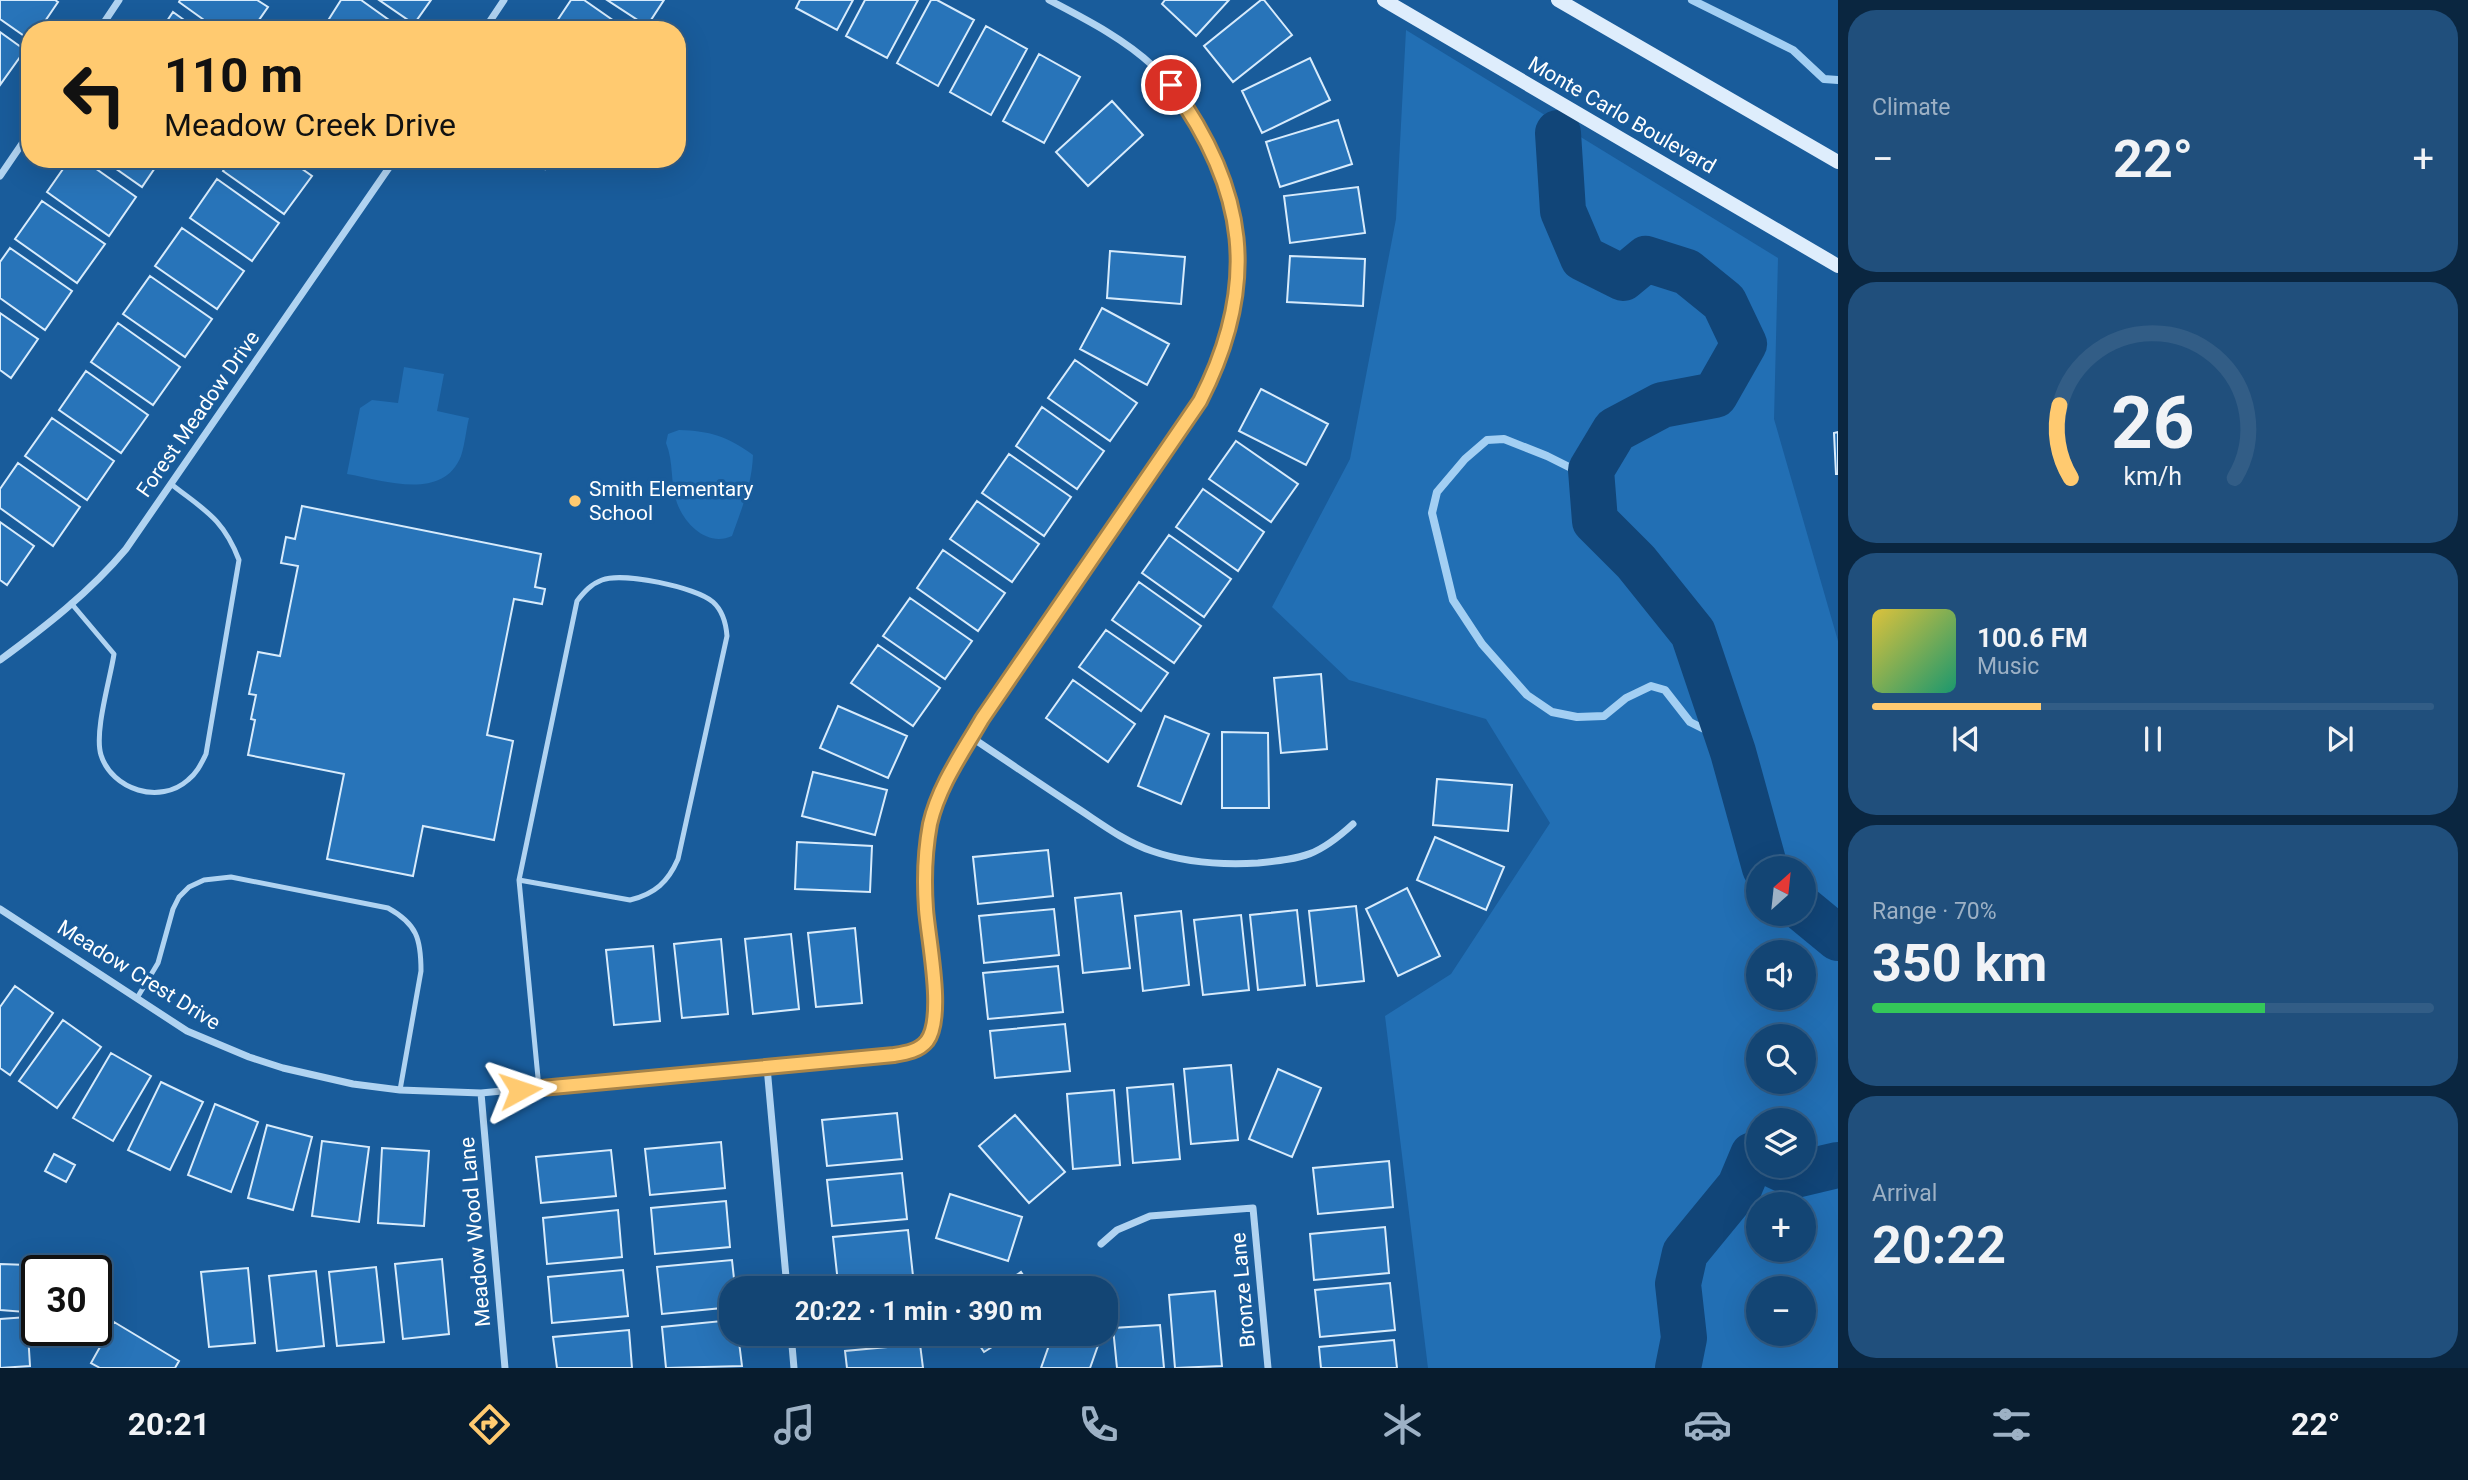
<!DOCTYPE html>
<html lang="en">
<head>
<meta charset="utf-8">
<style>
  :root { --surface:#134574; --page:#204f7c; --text:#f1f3f6; --muted:#9db1c5; --line:#325d86; --accent:#ffca70 }
  body { margin:0; font-family:Roboto,sans-serif; background:var(--page); color:var(--text); height:100vh; display:flex; flex-direction:column; font-size:26px; white-space:nowrap }
  * { box-sizing:border-box; margin:0 }
  p { font-size:23px; color:var(--muted) }
  .icon { flex:none; width:38px; height:38px; fill:none; stroke:currentColor; stroke-width:2; stroke-linecap:round; stroke-linejoin:round }
  .map { position:relative; flex:1; overflow:hidden }
  .details { display:flex; flex-direction:column; gap:10px; padding:10px; background:#0a2640; width:630px }
  .details>* { flex:none }
  .banner { position:absolute; left:21px; top:21px; width:665px; height:147px; border-radius:28px; box-shadow:0 7px 28px #0002,0 0 0 2px var(--line); background:#ffca70; color:#111; overflow:hidden }
  .needle { width:46px; rotate:27deg }
  .tools { position:absolute; left:1746px; top:856px; display:grid; gap:14px }
  .tools a { display:grid; place-items:center; width:70px; height:70px; border-radius:50%; background:var(--surface); box-shadow:0 7px 28px #0002,0 0 0 2px var(--line); font-size:35px }
  .speed { position:absolute; left:21px; top:1255px; display:flex; gap:14px; font-size:35px; font-weight:700; text-align:center }
  .speed>* { display:grid; place-content:center; width:91px; height:91px; border-radius:50%; background:var(--surface); box-shadow:0 7px 28px #0002,0 0 0 2px var(--line); line-height:1 }
  .speed .limit { border:4px solid #111; border-radius:10px; background:#fff; color:#111 }
  .pin { position:absolute; display:grid; place-items:center; width:60px; height:60px; color:#fff; margin:-30px; border:4px solid #fff; border-radius:50%; box-shadow:0 2px 7px #0007 }
  .me { position:absolute; width:77px; margin:-38px; rotate:85deg; stroke-linejoin:round; filter:drop-shadow(0 0 5px #0008) }
  .turn { display:flex; align-items:center; gap:24px; height:147px; padding:0 28px; font-size:32px }
  .turn .icon { width:91px; height:91px; stroke-width:2.5 }
  .turn b { display:block; font-size:49px; line-height:60px }
  .big { font-size:52px; font-weight:700; line-height:1.1 }
  .details .widget { flex:1; display:flex; flex-direction:column; justify-content:center; gap:10px; min-width:0; padding:0 24px; border-radius:28px; background:var(--page) }
  .details .dial { align-items:center; gap:0 }
  .dial svg { height:182px; overflow:visible; fill:none; stroke:var(--line); stroke-width:7; stroke-linecap:round; text-anchor:middle }
  .dial text { fill:var(--text); stroke:none }
  .song { display:flex; align-items:center; gap:21px }
  .cover { width:84px; height:84px; border-radius:10px; background:linear-gradient(135deg,hsl(50 70% 55%),hsl(160 70% 35%)) }
  .played { height:7px; border-radius:4px; background:linear-gradient(90deg,var(--accent) 30%,var(--line) 30%) }
  .keys { display:flex; justify-content:space-around; direction:ltr }
  .heat { display:flex; justify-content:space-between; align-items:center; font-size:38px; direction:ltr }
  .charge { height:10px; border-radius:5px; background:linear-gradient(90deg,#34c759 70%,var(--line) 0) }
  .trip { position:absolute; left:719px; top:1276px; width:399px; height:70px; border-radius:28px; background:var(--surface); box-shadow:0 7px 28px #0002,0 0 0 2px var(--line); font-weight:700; line-height:70px; text-align:center }
  .tabs { display:flex; height:112px; justify-content:space-around; align-items:center; background:#081c2e; color:var(--muted) }
  .tabs .icon { width:49px; height:49px }
  .tabs .selected { color:var(--accent) }
  .tabs b { font-size:32px; color:var(--text) }
  main { display:flex; flex:1; min-height:0 }
  .map>svg:first-child { display:block }
  .green { fill:#226fb4; fill-rule:evenodd }
  .lines { fill:none; stroke-linecap:round; stroke-linejoin:round }
  .stream { stroke:#a3cff3; stroke-width:8 }
  .river { stroke:#114578; stroke-width:46 }
  .building { fill:#2874b9; stroke:#d7ebfc; stroke-width:2 }
  .lane { stroke:#b0d3f1; stroke-width:5 }
  .street { stroke:#b0d3f1; stroke-width:7 }
  .secondary { stroke:#deedfc; stroke-width:14 }
  .route-casing { stroke:#a68349; stroke-width:18 }
  .route { stroke:#ffca70; stroke-width:12 }
  .poi-dot { fill:#ffca70; stroke:#195c9b; stroke-width:2.5 }
  .labels { text-anchor:middle; stroke-width:7; stroke-linejoin:round; paint-order:stroke }
  .street-label { font-size:21px; fill:#fff; stroke:#195c9b }
  .poi-label { font-size:21px; fill:#fff; stroke:#195c9b; text-anchor:start }
</style>
</head>
<body>
<main>
<div class="map">
<svg width="1838" height="1368" viewBox="0 0 1838 1368">
  <rect width="100%" height="100%" fill="#195c9b"/>
  <path class="green" d="M 1406,30 L 1778,258 L 1774,419 L 1838,641 L 1838,1368 L 1428,1368 L 1385,1016 L 1451,974 L 1550,823 L 1486,719 L 1349,680 L 1272,607 L 1350,459 L 1396,219 ZM 1759,868 L 1804,868 L 1804,914 L 1759,914 ZM 1759,952 L 1804,952 L 1804,998 L 1759,998 ZM 1759,1036 L 1804,1036 L 1804,1082 L 1759,1082 ZM 1759,1120 L 1804,1120 L 1804,1166 L 1759,1166 ZM 1759,1204 L 1804,1204 L 1804,1250 L 1759,1250 ZM 1759,1288 L 1804,1288 L 1804,1334 L 1759,1334 Z
    M 404,367 L 444,374 L 437,411 L 469,418 C 466,430 465,444 461,456 C 443,502 383,480 347,474 L 360,408 L 372,400 L 398,403 Z
    M 679,430 C 710,431 727,436 753,455 C 752,484 742,508 732,536 C 708,547 685,525 677,503 C 670,484 674,462 666,443 L 668,434 Z"/>
  <g class="lines">
    <path class="stream" d="M 1692,0 L 1793,50 L 1824,79 L 1838,80
      M 1591,470 L 1573,469 L 1547,456 L 1504,439 L 1487,440 L 1465,459 L 1437,492 L 1432,513 L 1453,600 L 1482,644 L 1527,695 L 1552,712 L 1577,717 L 1604,716 L 1626,698 L 1651,686 L 1665,690 L 1690,722 L 1730,742"/>
    <path class="river" d="M 1558,133 L 1563,211 L 1583,258 L 1623,278 L 1646,259 L 1687,272 L 1724,302 L 1744,344 L 1715,395 L 1662,405 L 1615,430 L 1591,470 L 1595,521 L 1636,562 L 1693,633 L 1733,752 L 1765,868
      M 1804,910 L 1838,938
      M 1776,1166 L 1795,1175 L 1838,1165
      M 1678,1368 L 1684,1338 L 1678,1284 L 1685,1253 L 1740,1186 L 1753,1155 L 1759,1155"/>
  </g>
  <path class="building" d="M 0,0 L 55,0 L 58,2 L 39,30 L 30,30 L 30,40 L 0,19 Z
    M 180,0 L 257,0 L 268,7 L 252,30 L 218,30 L 179,2 Z
    M 341,0 L 361,0 L 403,30 L 322,30 Z
    M 379,0 L 431,0 L 414,24 Z
    M 571,0 L 584,0 L 627,30 L 551,30 Z
    M 607,0 L 664,0 L 647,26 Z
    M 800,0 L 853,0 L 837,30 L 796,8 Z
    M 865,0 L 918,0 L 887,58 L 846,36 Z
    M 931,0 L 937,0 L 974,20 L 938,86 L 897,63 Z
    M 1165,0 L 1229,0 L 1196,36 L 1162,4 Z
    M 1261,0 L 1264,0 L 1292,35 L 1233,82 L 1204,46 Z
    M 173,12 L 198,30 L 161,30 Z
    M 986,26 L 1027,49 L 991,115 L 950,92 Z
    M 0,32 L 25,50 L 0,85 Z
    M 1039,54 L 1080,77 L 1044,143 L 1003,121 Z
    M 1310,58 L 1330,100 L 1262,133 L 1242,91 Z
    M 1112,101 L 1143,135 L 1088,186 L 1056,152 Z
    M 1338,120 L 1352,164 L 1280,187 L 1266,142 Z
    M 70,159 L 82,159 L 136,197 L 109,236 L 47,192 Z
    M 102,159 L 161,159 L 142,187 Z
    M 231,159 L 288,159 L 312,176 L 284,214 L 223,171 Z
    M 306,159 L 324,159 L 318,168 Z
    M 531,159 L 552,159 L 545,169 Z
    M 217,179 L 279,223 L 252,261 L 190,218 Z
    M 1358,187 L 1365,233 L 1290,243 L 1284,196 Z
    M 42,201 L 105,244 L 77,283 L 15,239 Z
    M 182,228 L 244,271 L 217,309 L 155,266 Z
    M 10,248 L 72,291 L 45,330 L 0,298 L 0,262 Z
    M 1110,251 L 1185,257 L 1181,304 L 1107,298 Z
    M 1290,256 L 1365,259 L 1363,306 L 1287,302 Z
    M 150,276 L 212,319 L 185,357 L 123,314 Z
    M 1102,308 L 1169,344 L 1147,385 L 1080,349 Z
    M 0,313 L 38,339 L 11,378 L 0,370 Z
    M 118,323 L 180,367 L 153,405 L 91,362 Z
    M 1075,360 L 1137,403 L 1110,441 L 1048,398 Z
    M 86,371 L 148,415 L 121,453 L 59,410 Z
    M 1261,389 L 1328,424 L 1306,465 L 1239,431 Z
    M 1042,407 L 1104,451 L 1077,489 L 1016,446 Z
    M 52,418 L 114,461 L 87,500 L 25,456 Z
    M 1838,432 L 1838,474 L 1836,474 L 1834,433 Z
    M 1236,441 L 1298,484 L 1271,522 L 1209,479 Z
    M 1009,454 L 1071,497 L 1044,536 L 982,493 Z
    M 18,463 L 80,507 L 53,546 L 0,508 L 0,489 Z
    M 1203,489 L 1264,532 L 1238,571 L 1176,527 Z
    M 977,501 L 1039,544 L 1012,582 L 950,539 Z
    M 302,506 L 541,554 L 535,587 L 545,589 L 542,604 L 514,599 L 487,735 L 513,741 L 494,840 L 423,826 L 413,876 L 327,859 L 344,774 L 248,755 L 255,720 L 251,719 L 256,695 L 249,694 L 258,652 L 280,656 L 298,566 L 281,563 L 286,537 L 295,539 Z
    M 0,522 L 34,546 L 7,585 L 0,580 Z
    M 1169,535 L 1231,579 L 1204,617 L 1142,573 Z
    M 943,550 L 1005,593 L 978,631 L 917,588 Z
    M 1139,582 L 1201,626 L 1174,663 L 1112,620 Z
    M 910,598 L 972,641 L 945,679 L 883,636 Z
    M 1106,630 L 1168,673 L 1141,711 L 1079,667 Z
    M 878,645 L 940,688 L 913,726 L 851,683 Z
    M 1321,674 L 1327,749 L 1281,753 L 1274,678 Z
    M 1073,680 L 1135,724 L 1108,762 L 1046,718 Z
    M 838,706 L 907,736 L 888,778 L 820,748 Z
    M 1165,716 L 1209,734 L 1181,804 L 1138,786 Z
    M 1222,732 L 1268,733 L 1269,808 L 1222,808 Z
    M 813,772 L 887,790 L 875,835 L 802,816 Z
    M 1437,779 L 1512,785 L 1508,831 L 1433,825 Z
    M 1435,837 L 1504,867 L 1486,910 L 1417,880 Z
    M 797,842 L 872,846 L 870,892 L 795,889 Z
    M 1048,850 L 1053,896 L 978,904 L 973,857 Z
    M 1407,888 L 1440,956 L 1398,976 L 1366,909 Z
    M 1121,893 L 1130,968 L 1083,973 L 1075,898 Z
    M 1356,906 L 1364,981 L 1317,986 L 1309,911 Z
    M 1054,909 L 1059,955 L 984,963 L 979,916 Z
    M 1297,910 L 1305,985 L 1258,990 L 1250,915 Z
    M 1181,911 L 1189,985 L 1143,991 L 1135,916 Z
    M 1241,915 L 1249,990 L 1203,995 L 1194,920 Z
    M 855,928 L 862,1003 L 816,1007 L 808,933 Z
    M 791,934 L 799,1009 L 753,1014 L 745,939 Z
    M 721,939 L 728,1014 L 682,1018 L 674,944 Z
    M 653,946 L 660,1021 L 614,1025 L 606,950 Z
    M 1058,966 L 1063,1012 L 988,1019 L 983,973 Z
    M 15,986 L 53,1013 L 10,1075 L 0,1068 L 0,1007 Z
    M 63,1020 L 101,1047 L 57,1108 L 19,1081 Z
    M 1065,1024 L 1070,1071 L 995,1078 L 990,1031 Z
    M 111,1053 L 151,1076 L 113,1141 L 73,1118 Z
    M 1231,1065 L 1238,1140 L 1191,1144 L 1184,1069 Z
    M 1278,1069 L 1321,1088 L 1292,1157 L 1249,1139 Z
    M 161,1082 L 203,1102 L 170,1170 L 128,1150 Z
    M 1173,1084 L 1180,1159 L 1133,1163 L 1127,1088 Z
    M 1114,1090 L 1120,1165 L 1073,1169 L 1067,1094 Z
    M 215,1104 L 258,1122 L 231,1192 L 188,1175 Z
    M 897,1113 L 902,1159 L 827,1166 L 822,1120 Z
    M 1015,1115 L 1065,1172 L 1029,1203 L 979,1146 Z
    M 267,1125 L 312,1137 L 293,1210 L 248,1198 Z
    M 322,1141 L 369,1147 L 359,1222 L 312,1216 Z
    M 721,1142 L 725,1188 L 650,1195 L 645,1149 Z
    M 382,1148 L 429,1151 L 424,1226 L 378,1223 Z
    M 611,1150 L 616,1196 L 541,1203 L 536,1157 Z
    M 54,1154 L 75,1165 L 66,1182 L 45,1171 Z
    M 1389,1161 L 1393,1207 L 1318,1214 L 1313,1168 Z
    M 902,1173 L 907,1219 L 832,1226 L 827,1180 Z
    M 950,1194 L 1022,1217 L 1008,1261 L 936,1238 Z
    M 726,1201 L 730,1247 L 655,1254 L 651,1208 Z
    M 618,1210 L 622,1257 L 547,1264 L 543,1218 Z
    M 1385,1227 L 1389,1273 L 1314,1280 L 1310,1234 Z
    M 908,1230 L 913,1276 L 838,1283 L 833,1237 Z
    M 442,1259 L 449,1334 L 403,1339 L 395,1264 Z
    M 732,1260 L 735,1288 L 732,1288 L 732,1307 L 662,1314 L 657,1267 Z
    M 0,1264 L 28,1265 L 25,1312 L 0,1310 Z
    M 376,1267 L 384,1342 L 337,1346 L 329,1272 Z
    M 248,1268 L 255,1343 L 209,1347 L 201,1272 Z
    M 623,1270 L 628,1316 L 552,1323 L 548,1277 Z
    M 316,1271 L 324,1346 L 277,1351 L 269,1276 Z
    M 1021,1272 L 1032,1288 L 997,1288 Z
    M 1390,1283 L 1395,1330 L 1320,1337 L 1315,1290 Z
    M 1215,1291 L 1222,1366 L 1175,1368 L 1169,1295 Z
    M 27,1317 L 30,1366 L 0,1368 L 0,1319 Z
    M 732,1320 L 732,1334 L 738,1334 L 742,1366 L 666,1368 L 662,1327 Z
    M 114,1322 L 179,1361 L 175,1368 L 100,1368 L 91,1363 Z
    M 1160,1325 L 1164,1368 L 1117,1368 L 1113,1328 Z
    M 629,1330 L 632,1368 L 557,1368 L 553,1337 Z
    M 842,1334 L 914,1334 L 842,1341 Z
    M 972,1334 L 1013,1334 L 984,1352 Z
    M 1053,1334 L 1102,1334 L 1090,1368 L 1041,1368 Z
    M 1394,1340 L 1397,1368 L 1321,1368 L 1319,1347 Z
    M 920,1344 L 923,1368 L 847,1368 L 845,1351 Z"/>
  <g class="lines">
    <path class="lane" d="M 71,603 L 114,654 C 110,680 94,732 101,755 C 112,790 160,805 188,780 C 197,773 201,764 206,754 L 239,560 C 223,518 204,510 171,484
      M 519,880 L 630,900 C 655,894 668,882 678,859 L 727,636 C 726,623 723,611 713,602 C 696,587 623,572 602,580 C 591,584 584,592 577,601 L 519,880 L 539,1088
      M 137,998 L 158,963 L 173,909 L 179,897 L 189,887 L 204,880 L 231,877 L 388,908 C 417,924 421,939 421,971 L 400,1090"/>
    <path class="street" d="M 99,30 L 119,0
      M 484,30 L 504,0
      M 0,176 L 30,132
      M 0,660 C 45,627 90,592 126,549 L 395,159
      M 971,737 C 1005,760 1039,783 1074,806 C 1099,822 1123,841 1152,851 C 1186,863 1223,865 1258,863 C 1305,858 1318,856 1353,824
      M 0,909 L 187,1031 L 249,1057 L 283,1068 L 353,1084 L 400,1090 L 481,1093 L 894,1055 C 923,1050 932,1043 936,1013 C 932,944 913,871 936,804 C 947,773 966,746 982,718 L 1201,401 C 1245,313 1252,228 1206,139 C 1192,112 1174,87 1153,66 C 1123,38 1085,19 1049,0
      M 767,1067 L 787,1288
      M 481,1093 L 505,1368
      M 1101,1244 L 1117,1230 L 1150,1216 L 1253,1208 L 1268,1368
      M 791,1334 L 794,1368"/>
    <path class="secondary" d="M 1384,0 L 1838,266
      M 1558,0 L 1838,162"/>
  </g>
  <g class="lines">
    <g class="route-casing">
      <path id="route" d="M 520,1090 L 894,1055 C 906,1053 919,1051 927,1041 C 945,1017 928,939 926,909 C 924,881 925,851 930,824 C 939,785 963,752 982,719 L 1200,401 C 1260,284 1247,189 1171,85"/>
    </g>
    <use href="#route" class="route"/>
  </g>
  <circle class="poi-dot" cx="575" cy="501" r="7"/>
  <g class="labels">
    <g class="street-label">
      <text transform="translate(1622 115) rotate(30)" y="7">Monte Carlo Boulevard</text>
      <text transform="translate(198 414) rotate(-55)" y="7">Forest Meadow Drive</text>
      <text transform="translate(139 975) rotate(32)" y="7">Meadow Crest Drive</text>
      <text transform="translate(475 1232) rotate(-95)" y="7">Meadow Wood Lane</text>
      <text transform="translate(1243 1290) rotate(-95)" y="7">Bronze Lane</text>
    </g>
    <g class="poi-label">
      <text x="589" y="496">Smith Elementary<tspan x="589" dy="24">School</tspan></text>
    </g>
  </g>
</svg>
<div class="tools">
<a><svg class="needle" viewBox="-14 -14 28 28"><path d="M0-13l5 13h-10z" fill="#e53935"/><path d="M0 13l5-13h-10z" fill="#9db1c5"/></svg></a>
<a><svg class="icon" aria-label="sound" viewBox="0 0 24 24"><path d="M4 9h4l5-4v14l-5-4H4zM17 9q2 3 0 6"/></svg></a>
<a><svg class="icon" aria-label="search" viewBox="0 0 24 24"><circle cx="10" cy="10" r="6"/><path d="M15 15l6 6"/></svg></a>
<a><svg class="icon" aria-label="layers" viewBox="0 0 24 24"><path d="M12 4l9 5-9 5-9-5zM3 14l9 5 9-5"/></svg></a>
<a>+</a>
<a>−</a>
</div>
<div class="speed"><div class="limit">30</div></div>
<div class="pin" style="left:1171px;top:85px;background:#d93025"><svg class="icon" aria-label="arrive" viewBox="0 0 24 24"><path d="M6 21V4h12l-3 4 3 4H6"/></svg></div>
<svg class="me" style="left:520px;top:1090px" viewBox="-20 -20 40 40"><path d="M0-17L14 15 0 8-14 15z" fill="#ffca70" stroke="#fff" stroke-width="4"/></svg>
<div class="trip">20:22 · 1 min · 390 m</div>
<div class="banner">
<div class="turn"><svg class="icon" aria-label="left" viewBox="0 0 24 24"><path d="M17 20v-9H6M10 6l-5 5 5 5"/></svg><div><b>110 m</b>Meadow Creek Drive</div></div>
</div>
</div>
<section class="details">
<div class="widget"><p>Climate</p>
<div class="heat"><a>−</a><b class="big">22°</b><a>+</a></div>
</div>
<div class="widget dial"><svg viewBox="0 0 100 80">
<path d="M14 69A42 42 0 1 1 86 69"/>
<path d="M14 69A42 42 0 0 1 9 37" stroke="#ffca70"/>
<text x="50" y="56" font-size="32" font-weight="700">26</text>
<text x="50" y="72" font-size="11">km/h</text>
</svg></div>
<div class="widget">
<div class="song"><i class="cover"></i><div><b>100.6 FM</b><p>Music</p></div></div>
<div class="played"></div>
<div class="keys"><svg class="icon" aria-label="previous" viewBox="0 0 24 24"><path d="M18 5L8 12l10 7zM5 5v14"/></svg><svg class="icon" aria-label="pause" viewBox="0 0 24 24"><path d="M8 5v14M16 5v14"/></svg><svg class="icon" aria-label="next" viewBox="0 0 24 24"><path d="M6 5l10 7-10 7zM19 5v14"/></svg></div>
</div>
<div class="widget"><p>Range · 70%</p><b class="big">350 km</b><div class="charge"></div></div>
<div class="widget"><p>Arrival</p><b class="big">20:22</b></div>
</section>
</main>
<nav class="tabs">
<b>20:21</b>
<svg class="icon selected" aria-label="directions" viewBox="0 0 24 24"><path d="M12 3l9 9-9 9-9-9zM9 14v-3h6M13 9l2 2-2 2"/></svg>
<svg class="icon" aria-label="music" viewBox="0 0 24 24"><path d="M9 18V5l10-2v13"/><circle cx="6" cy="18" r="3"/><circle cx="16" cy="16" r="3"/></svg>
<svg class="icon" aria-label="phone" viewBox="0 0 24 24"><path d="M5 4h4l2 5-3 2q2 4 5 5l2-3 5 2v4C11 20 4 13 5 4z"/></svg>
<svg class="icon" aria-label="climate" viewBox="0 0 24 24"><path d="M12 3v18M4 7l16 10M4 17L20 7"/></svg>
<svg class="icon" aria-label="car" viewBox="0 0 24 24"><path d="M5 17H2v-5l4-1 3-4h7l3 4 3 1v5h-3M9 17h6M6 11h13"/><circle cx="7" cy="17" r="2"/><circle cx="17" cy="17" r="2"/></svg>
<svg class="icon" aria-label="filters" viewBox="0 0 24 24"><path d="M4 7h16M4 17h16"/><circle cx="9" cy="7" r="2"/><circle cx="15" cy="17" r="2"/></svg>
<b>22°</b>
</nav>
</body>
</html>
